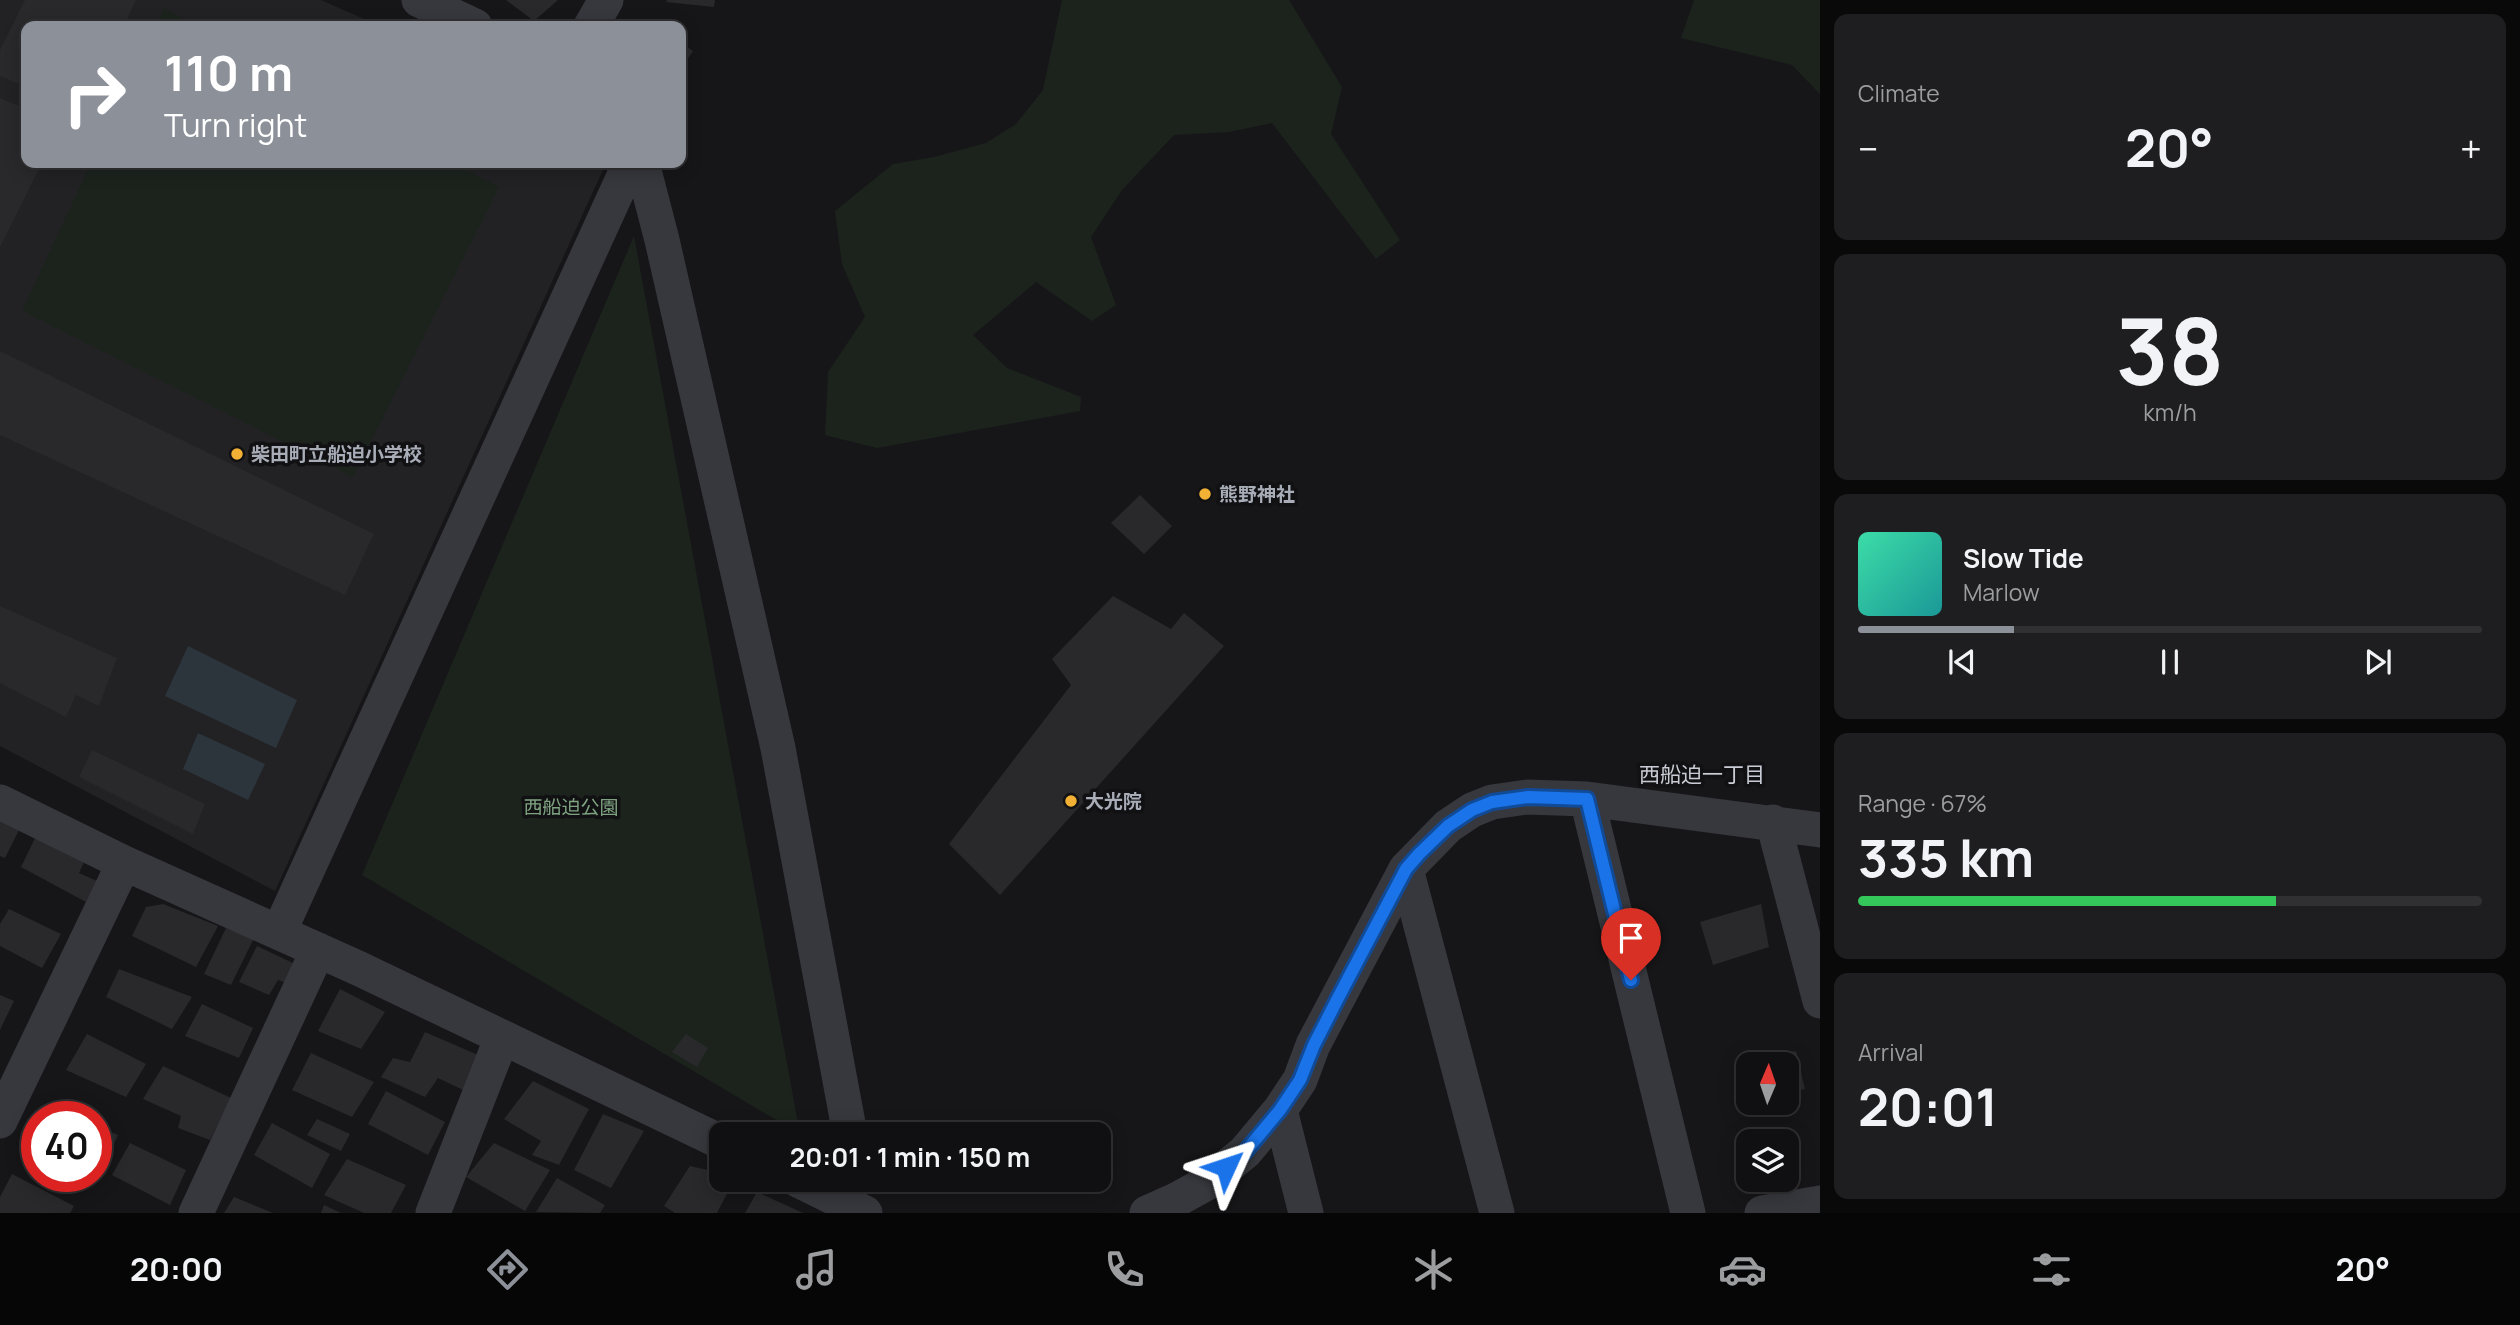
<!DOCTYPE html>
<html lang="en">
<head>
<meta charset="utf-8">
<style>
  :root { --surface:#101012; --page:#1e1e20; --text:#f1f3f6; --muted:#9c9d9f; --line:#303032; --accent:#8c9099 }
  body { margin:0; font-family:Manrope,"Noto Sans JP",sans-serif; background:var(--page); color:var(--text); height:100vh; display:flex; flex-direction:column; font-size:26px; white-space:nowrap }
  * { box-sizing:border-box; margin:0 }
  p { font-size:23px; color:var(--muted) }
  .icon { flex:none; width:38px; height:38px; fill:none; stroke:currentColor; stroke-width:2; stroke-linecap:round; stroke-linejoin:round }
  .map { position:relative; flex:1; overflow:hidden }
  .sheet { display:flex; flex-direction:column; gap:14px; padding:14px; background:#09090a; width:700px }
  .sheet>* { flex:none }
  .banner { position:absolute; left:21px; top:21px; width:665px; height:147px; border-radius:14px; box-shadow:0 4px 18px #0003,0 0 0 2px var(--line); background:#8c9099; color:#fff; overflow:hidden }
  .needle { width:46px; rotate:2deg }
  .tools { position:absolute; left:1736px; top:1052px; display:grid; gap:14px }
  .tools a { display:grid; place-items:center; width:63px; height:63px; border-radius:14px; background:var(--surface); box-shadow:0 4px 18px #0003,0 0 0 2px var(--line); font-size:35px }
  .speed { position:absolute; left:21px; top:1101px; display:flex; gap:14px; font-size:35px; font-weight:700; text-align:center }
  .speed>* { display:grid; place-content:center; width:91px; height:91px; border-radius:50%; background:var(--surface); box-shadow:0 4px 18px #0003,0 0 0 2px var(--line); line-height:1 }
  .speed .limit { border:10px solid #d22; background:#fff; color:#111 }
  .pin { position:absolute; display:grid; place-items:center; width:60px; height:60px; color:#fff; margin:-72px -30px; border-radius:50% 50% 50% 0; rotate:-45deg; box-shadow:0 0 7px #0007 }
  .pin .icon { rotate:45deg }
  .me { position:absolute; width:77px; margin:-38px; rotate:48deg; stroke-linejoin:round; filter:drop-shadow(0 0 5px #0008) }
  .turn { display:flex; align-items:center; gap:24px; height:147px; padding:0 28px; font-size:32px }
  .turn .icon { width:91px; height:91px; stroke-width:2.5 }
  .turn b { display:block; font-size:49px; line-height:60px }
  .big { font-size:52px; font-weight:700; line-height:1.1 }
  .sheet .card { flex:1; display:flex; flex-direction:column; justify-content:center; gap:10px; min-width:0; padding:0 24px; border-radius:14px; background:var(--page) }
  .sheet .dial { align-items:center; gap:0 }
  .dial b { font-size:91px; line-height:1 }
  .song { display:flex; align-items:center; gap:21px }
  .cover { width:84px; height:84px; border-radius:10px; background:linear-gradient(135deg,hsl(160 70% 55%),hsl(180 70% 35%)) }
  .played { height:7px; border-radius:4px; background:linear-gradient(90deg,var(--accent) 25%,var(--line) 25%) }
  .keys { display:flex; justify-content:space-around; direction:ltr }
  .heat { display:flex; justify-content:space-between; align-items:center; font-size:38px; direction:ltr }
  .charge { height:10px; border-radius:5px; background:linear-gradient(90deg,#34c759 67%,var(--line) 0) }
  .trip { position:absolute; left:709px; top:1122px; width:402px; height:70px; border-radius:14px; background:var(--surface); box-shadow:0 4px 18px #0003,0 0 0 2px var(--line); font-weight:700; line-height:70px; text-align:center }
  .tab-bar { display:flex; height:112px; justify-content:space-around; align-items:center; background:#060607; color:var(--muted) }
  .tab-bar .icon { width:49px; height:49px }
  .tab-bar .current { color:var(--accent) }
  .tab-bar b { font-size:32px; color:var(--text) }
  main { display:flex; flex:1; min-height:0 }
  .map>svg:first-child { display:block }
  .built { fill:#222225 }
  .green { fill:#1c231d }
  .water { fill:#2c353c }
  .building { fill:#29292c }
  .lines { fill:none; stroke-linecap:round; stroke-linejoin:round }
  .minor { stroke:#37383d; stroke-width:35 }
  .route-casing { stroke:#114b97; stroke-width:18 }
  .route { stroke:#1a73e8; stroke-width:12 }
  .poi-dot { fill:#f2b134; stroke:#111113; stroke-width:2.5 }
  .labels { text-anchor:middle; stroke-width:7; stroke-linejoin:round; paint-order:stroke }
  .poi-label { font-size:19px; font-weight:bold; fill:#a8adb8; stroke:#111113; text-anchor:start }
  .park-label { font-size:19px; fill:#7fa381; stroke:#111113 }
  .neighbourhood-label { font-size:21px; fill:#c9ccd4; stroke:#111113 }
</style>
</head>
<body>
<main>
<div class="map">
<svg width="1820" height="1213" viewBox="0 0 1820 1213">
  <rect width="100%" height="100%" fill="#161618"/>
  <path class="built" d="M 0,0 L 321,0 L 380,26 L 26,26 L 26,163 L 606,163 L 275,891 L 0,746 Z"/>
  <path class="green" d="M 1062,0 L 1289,0 L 1342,87 L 1331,134 L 1400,240 L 1376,259 L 1272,123 L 1229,132 L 1174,135 L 1122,190 L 1091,237 L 1116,305 L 1092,321 L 1036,282 L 973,335 L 1007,368 L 1081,397 L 1080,411 L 877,448 L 825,435 L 828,372 L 865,317 L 842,264 L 835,211 L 893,164 L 934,157 L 986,143 L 1016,124 L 1043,90 Z
    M 1694,0 L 1820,0 L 1820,94 L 1792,65 L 1681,38 Z
    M 164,8 L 197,26 L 156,26 Z
    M 91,163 L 453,163 L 499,187 L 353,477 L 22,311 Z
    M 634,236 L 800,1134 L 362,875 Z"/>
  <path class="water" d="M 188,646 L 297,700 L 276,748 L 165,696 Z
    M 198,733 L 265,764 L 248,800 L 183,769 Z"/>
  <path class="building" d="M 25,0 L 136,0 L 124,26 L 26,26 L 26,87 L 0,76 L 0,50 Z
    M 506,0 L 558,0 L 534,21 Z
    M 667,0 L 715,0 L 714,7 L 666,2 Z
    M 681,43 L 693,51 L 681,69 Z
    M 0,98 L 26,109 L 26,163 L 42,163 L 0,247 Z
    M 0,351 L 374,534 L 345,595 L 0,435 Z
    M 1140,495 L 1172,526 L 1144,554 L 1111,523 Z
    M 1113,596 L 1171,629 L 1184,613 L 1224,646 L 1000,895 L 949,844 L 1071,685 L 1052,659 Z
    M 0,606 L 117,658 L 99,706 L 76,695 L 66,717 L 0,683 Z
    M 92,750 L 205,804 L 193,834 L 79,777 Z
    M 0,820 L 20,828 L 5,858 L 0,856 Z
    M 37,834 L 86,858 L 79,873 L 97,881 L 86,902 L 21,867 Z
    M 163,904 L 218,926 L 196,967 L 132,936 L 146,907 Z
    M 1761,904 L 1769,947 L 1713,965 L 1700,922 Z
    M 9,909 L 61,934 L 42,968 L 0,946 L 0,924 Z
    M 226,928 L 254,938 L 231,985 L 204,974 Z
    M 257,946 L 295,964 L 287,983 L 278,980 L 269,995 L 239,982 Z
    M 119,969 L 192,997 L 172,1029 L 106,997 Z
    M 340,989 L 385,1012 L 361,1049 L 318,1031 Z
    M 0,995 L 14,1001 L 0,1030 Z
    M 202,1004 L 253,1028 L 239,1058 L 185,1036 Z
    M 425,1032 L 478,1055 L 463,1090 L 438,1078 L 425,1097 L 381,1077 L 393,1058 L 410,1062 Z
    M 87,1034 L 146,1064 L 126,1097 L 66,1070 Z
    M 686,1034 L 708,1048 L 697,1067 L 672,1052 Z
    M 1796,1051 L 1805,1089 L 1787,1092 L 1787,1064 L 1748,1064 L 1748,1099 L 1744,1100 L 1736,1061 Z
    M 311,1053 L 374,1082 L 352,1117 L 292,1090 Z
    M 163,1066 L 231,1098 L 210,1140 L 178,1128 L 181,1116 L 143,1099 Z
    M 533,1081 L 589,1109 L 559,1165 L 532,1155 L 541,1141 L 504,1119 Z
    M 386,1091 L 445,1122 L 428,1155 L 368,1124 Z
    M 48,1106 L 74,1116 L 42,1116 Z
    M 603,1114 L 644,1131 L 611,1188 L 574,1170 Z
    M 317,1119 L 350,1134 L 341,1151 L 307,1135 Z
    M 272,1123 L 330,1154 L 312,1188 L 254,1155 Z
    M 96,1126 L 118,1135 L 102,1170 L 96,1167 Z
    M 130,1143 L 186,1170 L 170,1205 L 112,1175 Z
    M 494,1143 L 550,1170 L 525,1211 L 466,1177 Z
    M 347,1159 L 406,1185 L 391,1213 L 364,1213 L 324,1195 Z
    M 690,1166 L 721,1173 L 721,1180 L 734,1180 L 717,1213 L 675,1213 L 664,1206 Z
    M 12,1174 L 74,1206 L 70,1213 L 0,1213 L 0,1197 Z
    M 557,1178 L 605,1205 L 600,1213 L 536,1212 Z
    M 757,1192 L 803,1213 L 745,1213 Z
    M 234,1197 L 273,1213 L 224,1213 Z
    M 324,1205 L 341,1213 L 321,1213 Z"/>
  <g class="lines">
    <path class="minor" d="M 419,0 L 475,26
      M 591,26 L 606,0
      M 642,163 L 662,240 L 778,748 L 850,1134
      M 1587,799 L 1688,1213
      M 0,802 L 124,863 L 360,969 L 721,1142
      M 1773,822 L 1820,1001
      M 1406,869 L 1497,1213
      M 279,932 L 630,163
      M 1280,1110 L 1306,1213
      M 0,1121 L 124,863
      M 798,1180 L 865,1213
      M 196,1213 L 318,950
      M 433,1213 L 502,1037
      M 1147,1213 L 1176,1200 L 1207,1183 L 1245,1152 L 1280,1110 L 1300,1080 L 1313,1045 L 1406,869 L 1448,826 L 1472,810 L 1492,802 L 1527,797 L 1587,799 L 1820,830
      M 1762,1213 L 1820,1203"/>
  </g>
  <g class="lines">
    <g class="route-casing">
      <path id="route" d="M 1226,1167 L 1245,1152 L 1280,1110 L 1300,1080 L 1314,1045 L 1337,1000 L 1406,869 L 1419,854 L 1448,826 L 1472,810 L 1492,802 L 1528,797 L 1587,799 L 1631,980"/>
    </g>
    <use href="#route" class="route"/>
  </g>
  <g class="poi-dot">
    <circle cx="237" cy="454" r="7"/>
    <circle cx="1205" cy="494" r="7"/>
    <circle cx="1071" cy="801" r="7"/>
  </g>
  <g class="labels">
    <g class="poi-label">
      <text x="251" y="461">柴田町立船迫小学校</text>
      <text x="1219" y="501">熊野神社</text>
      <text x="1085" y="808">大光院</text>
    </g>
    <g class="park-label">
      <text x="571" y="814">西船迫公園</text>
    </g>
    <g class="neighbourhood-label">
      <text x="1702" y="782">西船迫一丁目</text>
    </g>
  </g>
</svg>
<div class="tools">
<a><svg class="needle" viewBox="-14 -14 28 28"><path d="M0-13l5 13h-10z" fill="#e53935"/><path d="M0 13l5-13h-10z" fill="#9c9d9f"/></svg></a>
<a><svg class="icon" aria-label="layers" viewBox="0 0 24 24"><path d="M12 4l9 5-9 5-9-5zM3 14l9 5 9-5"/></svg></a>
</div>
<div class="speed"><div class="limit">40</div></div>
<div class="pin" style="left:1631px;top:980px;background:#d93025"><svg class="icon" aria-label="arrive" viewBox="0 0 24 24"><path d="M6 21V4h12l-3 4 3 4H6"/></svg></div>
<svg class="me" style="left:1226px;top:1167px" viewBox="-20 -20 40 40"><path d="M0-17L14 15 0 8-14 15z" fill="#1a73e8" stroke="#fff" stroke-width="4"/></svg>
<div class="trip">20:01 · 1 min · 150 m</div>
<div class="banner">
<div class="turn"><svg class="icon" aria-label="right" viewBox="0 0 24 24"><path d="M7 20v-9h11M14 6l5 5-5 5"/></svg><div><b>110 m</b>Turn right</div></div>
</div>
</div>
<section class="sheet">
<div class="card"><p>Climate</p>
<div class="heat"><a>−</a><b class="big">20°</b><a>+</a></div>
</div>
<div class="card dial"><b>38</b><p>km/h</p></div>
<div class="card">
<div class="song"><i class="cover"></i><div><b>Slow Tide</b><p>Marlow</p></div></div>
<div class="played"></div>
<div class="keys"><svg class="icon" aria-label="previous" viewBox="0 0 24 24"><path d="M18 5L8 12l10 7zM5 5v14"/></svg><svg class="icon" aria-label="pause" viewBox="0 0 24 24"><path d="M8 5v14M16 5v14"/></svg><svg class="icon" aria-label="next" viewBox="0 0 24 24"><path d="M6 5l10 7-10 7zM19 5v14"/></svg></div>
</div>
<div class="card"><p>Range · 67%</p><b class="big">335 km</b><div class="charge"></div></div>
<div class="card"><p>Arrival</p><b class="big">20:01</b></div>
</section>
</main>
<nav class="tab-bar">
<b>20:00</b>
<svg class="icon current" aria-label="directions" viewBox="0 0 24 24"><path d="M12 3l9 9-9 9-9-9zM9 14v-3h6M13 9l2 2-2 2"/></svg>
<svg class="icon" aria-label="music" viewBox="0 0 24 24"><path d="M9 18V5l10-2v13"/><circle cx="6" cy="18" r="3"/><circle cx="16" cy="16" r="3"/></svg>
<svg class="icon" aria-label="phone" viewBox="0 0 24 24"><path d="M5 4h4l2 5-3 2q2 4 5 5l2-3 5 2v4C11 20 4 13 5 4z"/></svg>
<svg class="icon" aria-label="climate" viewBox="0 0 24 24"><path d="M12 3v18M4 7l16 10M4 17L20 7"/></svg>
<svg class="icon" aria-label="car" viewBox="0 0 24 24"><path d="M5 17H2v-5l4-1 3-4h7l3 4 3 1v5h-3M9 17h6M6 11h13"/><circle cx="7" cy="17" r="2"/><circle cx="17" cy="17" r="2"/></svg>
<svg class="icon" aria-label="filters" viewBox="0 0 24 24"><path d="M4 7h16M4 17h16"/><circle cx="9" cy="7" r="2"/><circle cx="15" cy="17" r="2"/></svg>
<b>20°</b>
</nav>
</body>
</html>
